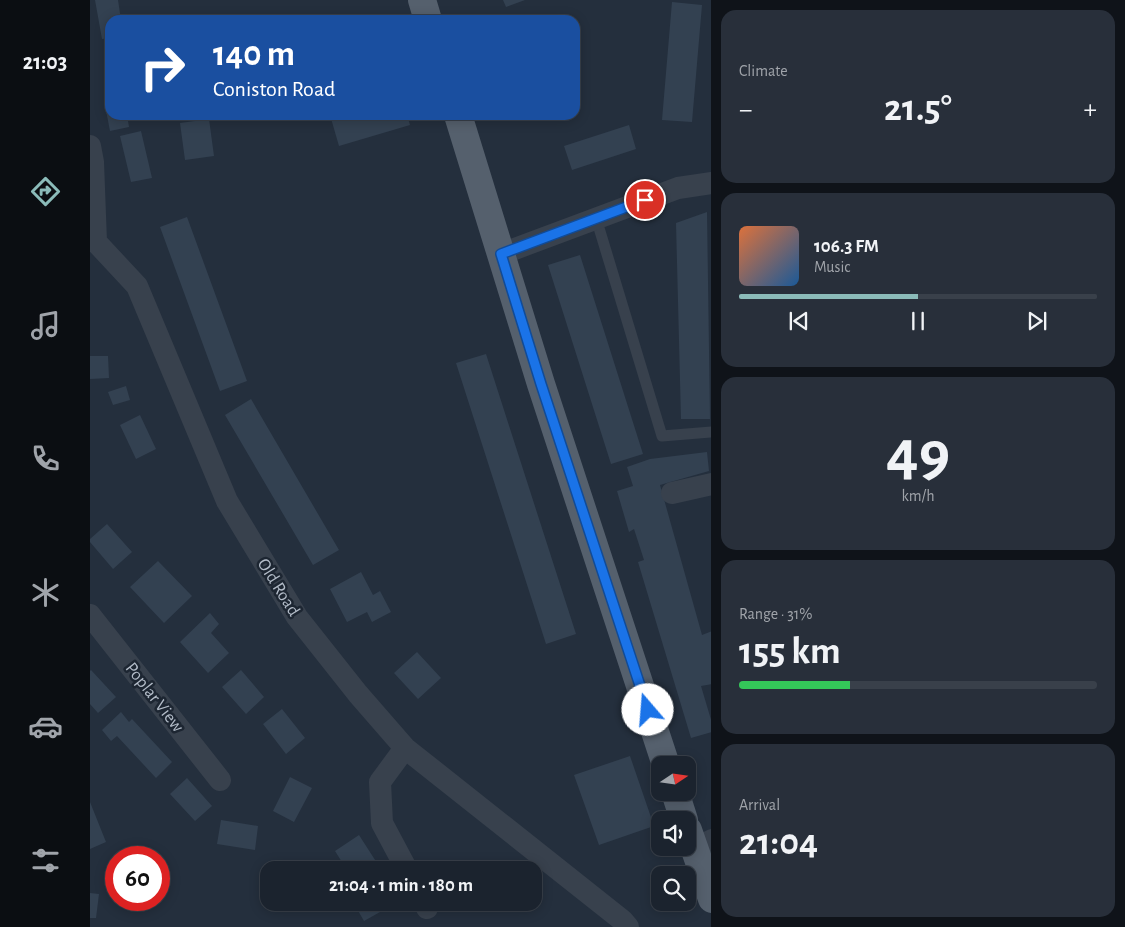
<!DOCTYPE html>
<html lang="en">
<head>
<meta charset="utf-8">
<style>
  :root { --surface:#1b232e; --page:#282f3a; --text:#f1f3f6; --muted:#a0a4aa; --line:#39404a; --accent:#8bbbb9 }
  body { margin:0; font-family:"Alegreya Sans",sans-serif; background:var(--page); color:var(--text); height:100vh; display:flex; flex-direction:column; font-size:19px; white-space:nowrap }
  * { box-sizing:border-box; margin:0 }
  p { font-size:16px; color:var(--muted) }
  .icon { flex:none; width:28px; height:28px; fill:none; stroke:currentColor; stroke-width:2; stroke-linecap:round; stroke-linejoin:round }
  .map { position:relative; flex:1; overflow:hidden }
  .drawer { display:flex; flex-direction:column; gap:10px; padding:10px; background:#0f1319; width:414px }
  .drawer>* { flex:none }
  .top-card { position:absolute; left:15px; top:15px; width:475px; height:105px; border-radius:15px; box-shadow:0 2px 12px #0003,0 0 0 1px var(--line); background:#1a4fa0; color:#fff; overflow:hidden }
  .needle { width:32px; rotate:77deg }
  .tools { position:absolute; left:561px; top:756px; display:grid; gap:10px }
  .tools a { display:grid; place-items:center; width:45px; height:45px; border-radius:10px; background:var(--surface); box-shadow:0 2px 12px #0003,0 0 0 1px var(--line); font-size:25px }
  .speed { position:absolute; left:15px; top:846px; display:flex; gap:10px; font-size:25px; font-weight:700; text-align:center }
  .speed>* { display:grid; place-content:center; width:65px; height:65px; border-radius:50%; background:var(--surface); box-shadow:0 2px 12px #0003,0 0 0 1px var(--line); line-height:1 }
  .speed .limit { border:8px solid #d22; background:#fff; color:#111 }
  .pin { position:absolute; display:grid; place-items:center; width:42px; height:42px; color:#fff; margin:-21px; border:2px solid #fff; border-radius:50%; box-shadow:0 1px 5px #0007 }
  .me { position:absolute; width:55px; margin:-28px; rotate:342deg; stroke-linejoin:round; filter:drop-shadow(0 0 4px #0008) }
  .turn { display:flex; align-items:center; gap:18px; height:105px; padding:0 25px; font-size:22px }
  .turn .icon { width:65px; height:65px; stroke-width:2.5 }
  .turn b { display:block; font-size:35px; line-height:42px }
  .big { font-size:38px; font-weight:600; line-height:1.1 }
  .drawer .widget { flex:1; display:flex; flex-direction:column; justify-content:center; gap:8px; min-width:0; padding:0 18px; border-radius:15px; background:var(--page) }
  .drawer .dial { align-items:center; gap:0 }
  .dial b { font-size:65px; line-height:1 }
  .song { display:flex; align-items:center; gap:15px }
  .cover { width:60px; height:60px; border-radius:8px; background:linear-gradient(135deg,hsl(20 70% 55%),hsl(210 70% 35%)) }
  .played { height:5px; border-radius:2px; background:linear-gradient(90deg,var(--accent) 50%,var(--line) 50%) }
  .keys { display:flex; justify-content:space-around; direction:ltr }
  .heat { display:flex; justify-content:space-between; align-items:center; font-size:28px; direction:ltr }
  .charge { height:8px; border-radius:4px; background:linear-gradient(90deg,#34c759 31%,var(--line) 0) }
  .trip { position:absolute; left:170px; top:861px; width:282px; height:50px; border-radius:15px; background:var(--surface); box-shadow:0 2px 12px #0003,0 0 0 1px var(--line); font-weight:600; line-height:50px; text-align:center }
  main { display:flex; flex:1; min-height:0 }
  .tab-bar { display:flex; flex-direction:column; width:90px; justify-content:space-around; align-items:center; background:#0b0e12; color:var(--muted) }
  .tab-bar .icon { width:35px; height:35px }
  .tab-bar .current { color:var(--accent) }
  .tab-bar b { font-size:22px; color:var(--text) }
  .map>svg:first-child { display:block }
  .building { fill:#334151 }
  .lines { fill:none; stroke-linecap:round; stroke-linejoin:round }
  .service { stroke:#38414d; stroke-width:11 }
  .minor { stroke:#38414d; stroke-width:22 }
  .primary { stroke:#55606d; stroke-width:28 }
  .route-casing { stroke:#114b97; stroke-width:12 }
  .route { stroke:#1a73e8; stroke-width:9 }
  .labels { text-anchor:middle; stroke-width:5; stroke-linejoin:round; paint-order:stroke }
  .street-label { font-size:18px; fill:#b3bcc8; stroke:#1d2632 }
</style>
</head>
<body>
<main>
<nav class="tab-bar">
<b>21:03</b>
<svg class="icon current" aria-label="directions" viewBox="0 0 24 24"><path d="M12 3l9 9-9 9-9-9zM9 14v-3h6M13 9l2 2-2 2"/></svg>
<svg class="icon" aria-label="music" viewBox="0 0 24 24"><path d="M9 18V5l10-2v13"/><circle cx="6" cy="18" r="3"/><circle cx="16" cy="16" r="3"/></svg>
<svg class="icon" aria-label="phone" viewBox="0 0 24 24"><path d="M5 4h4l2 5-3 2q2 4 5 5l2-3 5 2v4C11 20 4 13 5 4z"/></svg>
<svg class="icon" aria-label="climate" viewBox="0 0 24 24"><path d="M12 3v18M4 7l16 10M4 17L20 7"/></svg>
<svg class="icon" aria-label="car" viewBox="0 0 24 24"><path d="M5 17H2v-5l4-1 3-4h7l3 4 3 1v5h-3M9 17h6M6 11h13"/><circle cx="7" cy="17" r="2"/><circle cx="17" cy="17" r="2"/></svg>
<svg class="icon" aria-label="filters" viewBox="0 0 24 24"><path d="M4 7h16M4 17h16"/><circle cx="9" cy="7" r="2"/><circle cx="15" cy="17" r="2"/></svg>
</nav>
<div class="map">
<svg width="622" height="927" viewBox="0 0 622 927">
  <rect width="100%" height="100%" fill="#242f3d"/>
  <path class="building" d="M 5,0 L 28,0 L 31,20 L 20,20 L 20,38 L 12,39 Z
    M 413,0 L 435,0 L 416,7 Z
    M 582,2 L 612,5 L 602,122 L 572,120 Z
    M 20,99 L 20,115 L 37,115 L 39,127 L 20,131 L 14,100 Z
    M 240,115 L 317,115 L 320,125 L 249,146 Z
    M 119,119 L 124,156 L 95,160 L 90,123 Z
    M 539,125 L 546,149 L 482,170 L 474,146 Z
    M 51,131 L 62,178 L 41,182 L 30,136 Z
    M 617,212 L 620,419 L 591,419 L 586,223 Z
    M 97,217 L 157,381 L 130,391 L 70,227 Z
    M 490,255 L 553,454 L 521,464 L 458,265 Z
    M 396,354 L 486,634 L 456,644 L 366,363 Z
    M 0,356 L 18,356 L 19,378 L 0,379 Z
    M 36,386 L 40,400 L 23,405 L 18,392 Z
    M 161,399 L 249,550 L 223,565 L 135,415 Z
    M 50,415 L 66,449 L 46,459 L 30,425 Z
    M 617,452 L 619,471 L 570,485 L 612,635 L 622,631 L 622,684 L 611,686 L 622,723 L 622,732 L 601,738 L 548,562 L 554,560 L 544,529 L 539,532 L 527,491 L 543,486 L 537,467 L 560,459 Z
    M 17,524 L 42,552 L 23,569 L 0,542 L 0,539 Z
    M 68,561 L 102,596 L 74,623 L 40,587 Z
    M 271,572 L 283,595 L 290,591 L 301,612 L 282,622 L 277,612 L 257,622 L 240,589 Z
    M 120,613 L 129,624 L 121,633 L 139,653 L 118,673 L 90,642 Z
    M 327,652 L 351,678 L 328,699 L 304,673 Z
    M 1,670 L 26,697 L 8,713 L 0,704 L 0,671 Z
    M 151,670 L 174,697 L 156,714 L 132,687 Z
    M 192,709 L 215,738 L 196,754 L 173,724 Z
    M 31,712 L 39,722 L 42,719 L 82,762 L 66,778 L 27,736 L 21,741 L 12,730 Z
    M 540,756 L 564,826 L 509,845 L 484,775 Z
    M 200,777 L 222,788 L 204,822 L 183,811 Z
    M 97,778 L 122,806 L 105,821 L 80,794 Z
    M 0,802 L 16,842 L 0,849 Z
    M 131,820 L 168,826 L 165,850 L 127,844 Z
    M 269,835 L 287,863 L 275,870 L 257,870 L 245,851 Z
    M 0,893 L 9,894 L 6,918 L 0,918 Z
    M 263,902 L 296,902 L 299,907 L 274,921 Z"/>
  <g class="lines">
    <path class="service" d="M 506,218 L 572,436 L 622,432"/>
    <path class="minor" d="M 0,146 L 3,162 L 6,242 L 47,286 L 137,501 L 207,617 L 268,694 L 315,748 L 532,920 L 538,927
      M 411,254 L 588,188 L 622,183
      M 582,493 L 622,484
      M 0,615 L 130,780
      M 315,748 L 290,782 L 292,823 L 317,870
      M 604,849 L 622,840
      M 334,902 L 337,908"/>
    <path class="primary" d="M 332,0 L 338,20
      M 368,115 L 451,384 L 576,765
      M 585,792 L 594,820
      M 598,830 L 622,899"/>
  </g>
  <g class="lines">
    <g class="route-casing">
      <path id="route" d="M 555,200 L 411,254 L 451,384 L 558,710"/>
    </g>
    <use href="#route" class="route"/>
  </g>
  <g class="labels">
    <g class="street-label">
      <text transform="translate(189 587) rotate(58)" y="6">Old Road</text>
      <text transform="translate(65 697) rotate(52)" y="6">Poplar View</text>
    </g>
  </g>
</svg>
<div class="tools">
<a><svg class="needle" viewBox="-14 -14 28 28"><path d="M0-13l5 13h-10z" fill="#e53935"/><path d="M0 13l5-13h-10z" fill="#a0a4aa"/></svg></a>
<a><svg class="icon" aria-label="sound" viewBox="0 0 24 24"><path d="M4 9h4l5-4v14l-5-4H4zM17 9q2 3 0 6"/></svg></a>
<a><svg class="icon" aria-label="search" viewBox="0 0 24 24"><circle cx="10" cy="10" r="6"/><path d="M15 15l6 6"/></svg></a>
</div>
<div class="speed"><div class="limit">60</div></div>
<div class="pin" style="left:555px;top:200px;background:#d93025"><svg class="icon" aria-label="arrive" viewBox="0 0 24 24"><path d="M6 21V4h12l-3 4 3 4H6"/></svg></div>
<svg class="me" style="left:558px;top:710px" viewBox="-20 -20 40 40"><circle r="19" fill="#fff"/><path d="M0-13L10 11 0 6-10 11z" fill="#1a73e8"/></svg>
<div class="trip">21:04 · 1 min · 180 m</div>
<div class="top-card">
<div class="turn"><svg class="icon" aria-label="right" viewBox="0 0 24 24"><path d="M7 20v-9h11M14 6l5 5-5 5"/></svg><div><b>140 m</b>Coniston Road</div></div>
</div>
</div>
<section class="drawer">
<div class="widget"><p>Climate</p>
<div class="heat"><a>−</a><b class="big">21.5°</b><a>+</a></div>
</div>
<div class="widget">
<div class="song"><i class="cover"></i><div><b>106.3 FM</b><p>Music</p></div></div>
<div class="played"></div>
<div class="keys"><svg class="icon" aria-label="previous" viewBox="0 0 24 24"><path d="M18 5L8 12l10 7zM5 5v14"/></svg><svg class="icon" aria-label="pause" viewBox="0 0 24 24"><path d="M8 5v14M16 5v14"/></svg><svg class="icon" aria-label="next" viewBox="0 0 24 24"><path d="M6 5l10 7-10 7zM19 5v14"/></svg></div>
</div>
<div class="widget dial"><b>49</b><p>km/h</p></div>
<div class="widget"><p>Range · 31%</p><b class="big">155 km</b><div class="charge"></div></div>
<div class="widget"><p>Arrival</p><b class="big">21:04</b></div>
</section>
</main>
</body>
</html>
